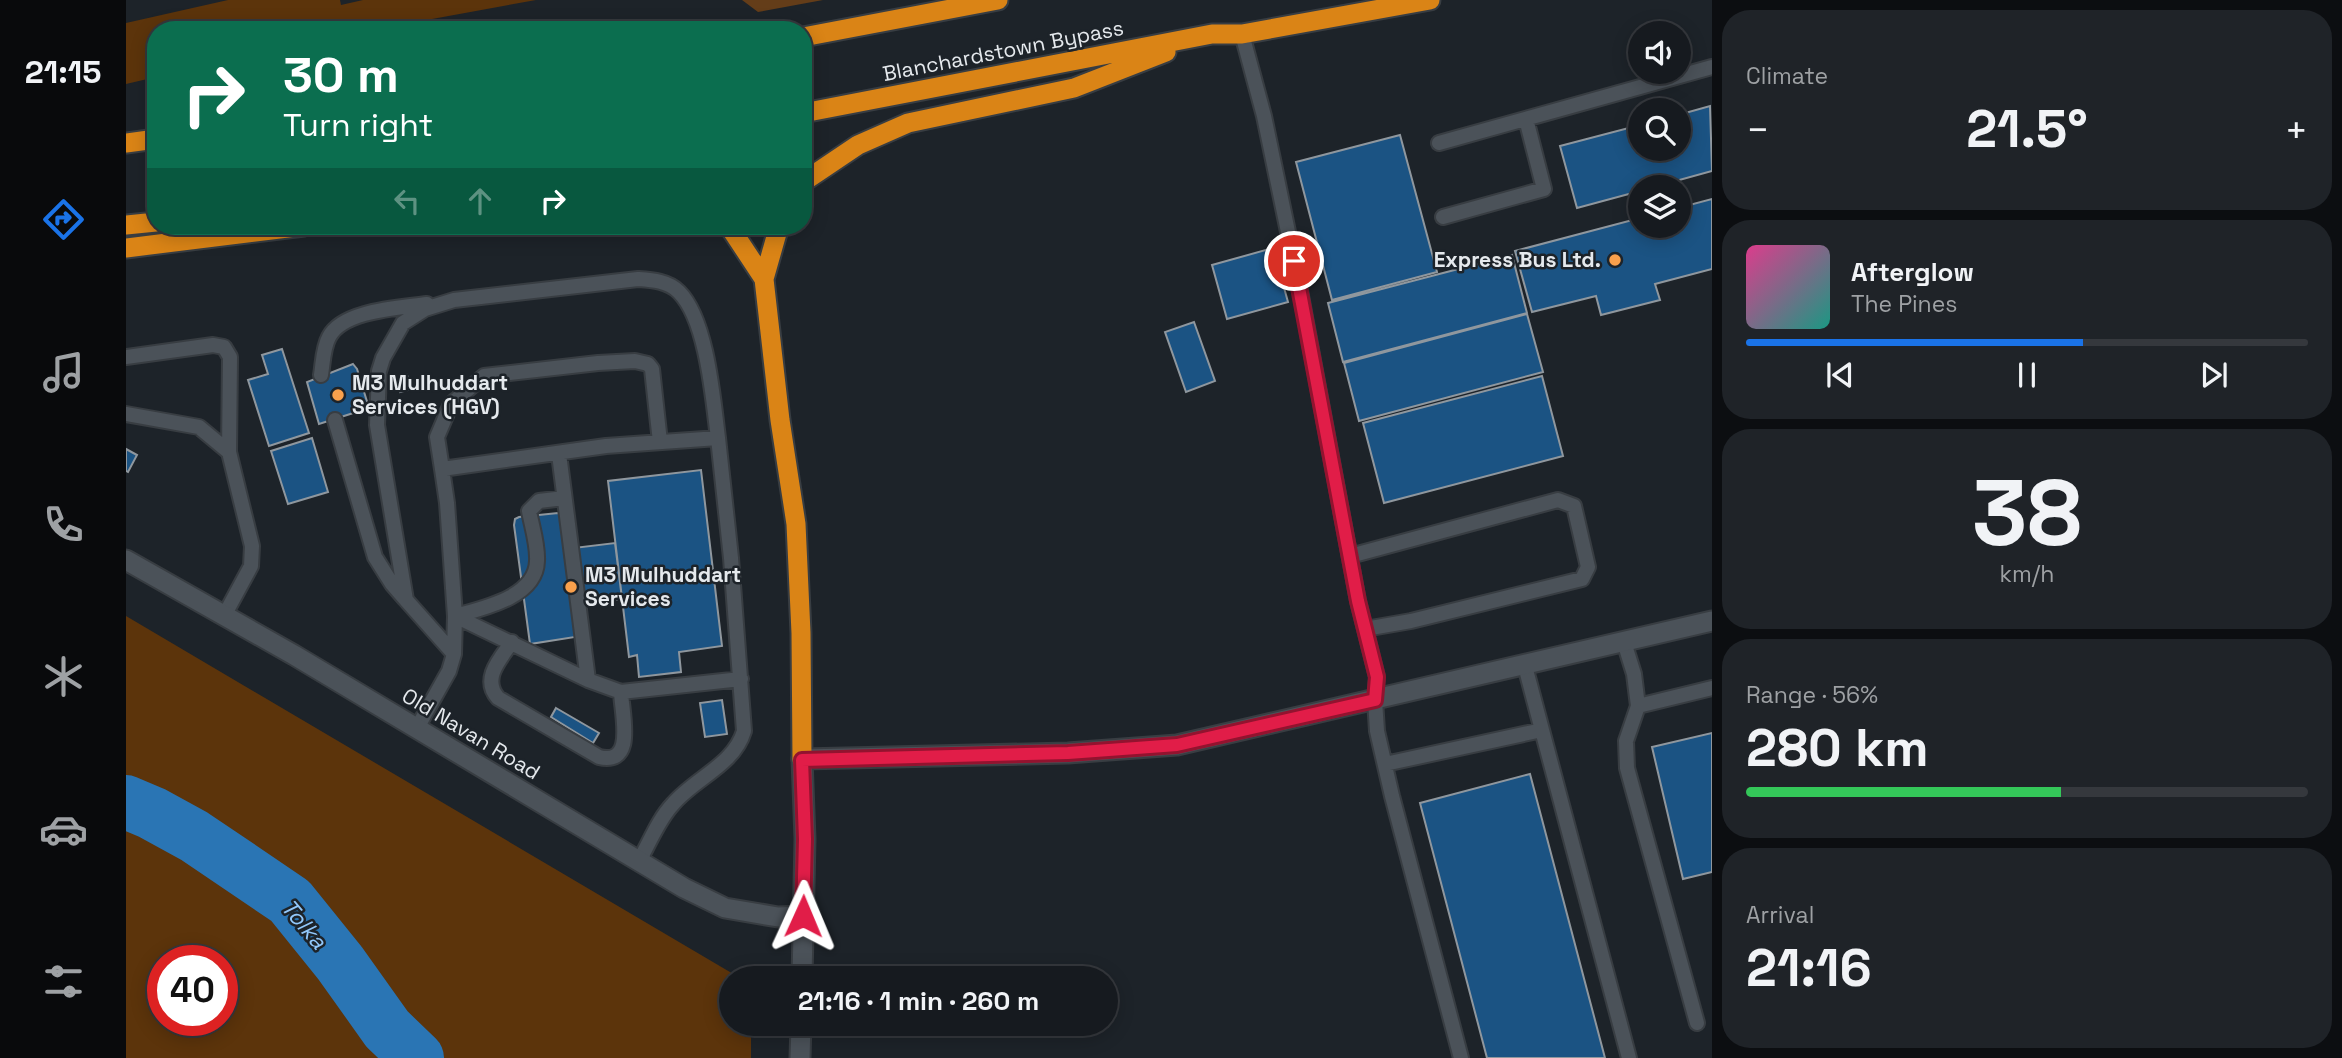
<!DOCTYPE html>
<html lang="en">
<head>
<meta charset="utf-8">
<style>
  :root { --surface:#161a1f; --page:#1f2328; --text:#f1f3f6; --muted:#9ea1a4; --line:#35383d; --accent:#1a73e8 }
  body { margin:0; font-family:"Space Grotesk",sans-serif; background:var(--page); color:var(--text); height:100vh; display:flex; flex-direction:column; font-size:26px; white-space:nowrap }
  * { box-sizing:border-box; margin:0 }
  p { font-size:23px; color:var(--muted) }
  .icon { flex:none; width:38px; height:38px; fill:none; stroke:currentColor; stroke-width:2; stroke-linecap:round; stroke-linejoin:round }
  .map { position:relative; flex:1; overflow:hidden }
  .side { display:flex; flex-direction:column; gap:10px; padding:10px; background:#0c0e11; width:630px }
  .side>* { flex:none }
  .guide { position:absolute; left:21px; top:21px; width:665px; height:214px; border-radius:28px; box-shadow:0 4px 18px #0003,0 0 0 2px var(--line); background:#0b6e4f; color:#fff; overflow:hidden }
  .controls { position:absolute; left:1502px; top:21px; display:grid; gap:14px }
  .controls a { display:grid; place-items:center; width:63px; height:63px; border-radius:50%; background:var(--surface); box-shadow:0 4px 18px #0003,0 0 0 2px var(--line); font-size:35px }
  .speed { position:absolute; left:21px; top:945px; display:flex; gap:14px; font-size:35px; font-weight:700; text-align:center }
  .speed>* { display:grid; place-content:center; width:91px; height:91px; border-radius:50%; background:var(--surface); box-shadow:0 4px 18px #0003,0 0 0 2px var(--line); line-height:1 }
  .speed .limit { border:10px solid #d22; background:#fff; color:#111 }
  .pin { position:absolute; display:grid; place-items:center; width:60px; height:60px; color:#fff; margin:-30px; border:4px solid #fff; border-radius:50%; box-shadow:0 2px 7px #0007 }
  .me { position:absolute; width:77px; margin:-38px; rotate:1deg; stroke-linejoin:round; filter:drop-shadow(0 0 5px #0008) }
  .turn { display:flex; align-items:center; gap:24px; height:147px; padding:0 21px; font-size:32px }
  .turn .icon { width:91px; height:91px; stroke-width:2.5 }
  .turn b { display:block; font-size:49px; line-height:60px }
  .lanes { display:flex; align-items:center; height:66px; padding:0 21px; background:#0003; justify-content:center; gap:35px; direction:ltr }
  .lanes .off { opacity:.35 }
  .big { font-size:52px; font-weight:600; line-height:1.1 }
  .side .card { flex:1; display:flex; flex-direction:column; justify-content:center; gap:10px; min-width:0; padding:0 24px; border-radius:28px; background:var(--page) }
  .side .dial { align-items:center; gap:0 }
  .dial b { font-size:91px; line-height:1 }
  .song { display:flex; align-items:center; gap:21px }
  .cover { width:84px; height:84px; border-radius:10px; background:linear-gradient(135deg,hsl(330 70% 55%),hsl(170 70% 35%)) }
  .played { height:7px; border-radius:4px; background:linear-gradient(90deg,var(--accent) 60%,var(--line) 60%) }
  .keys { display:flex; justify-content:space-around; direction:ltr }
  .heat { display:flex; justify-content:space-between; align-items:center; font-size:38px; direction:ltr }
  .charge { height:10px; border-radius:5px; background:linear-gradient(90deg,#34c759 56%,var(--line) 0) }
  .trip { position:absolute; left:593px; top:966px; width:399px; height:70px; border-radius:35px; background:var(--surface); box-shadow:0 4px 18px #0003,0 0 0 2px var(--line); font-weight:600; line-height:70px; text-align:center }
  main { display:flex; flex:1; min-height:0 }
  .tabs { display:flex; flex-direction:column; width:126px; justify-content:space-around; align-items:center; background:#090a0c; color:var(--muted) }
  .tabs .icon { width:49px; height:49px }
  .tabs .current { color:var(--accent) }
  .tabs b { font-size:32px; color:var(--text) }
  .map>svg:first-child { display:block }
  .green { fill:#5c340b; fill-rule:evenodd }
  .forest { fill:#643d19 }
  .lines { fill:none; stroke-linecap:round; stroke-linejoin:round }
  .river { stroke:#2a75b4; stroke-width:54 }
  .building { fill:#1b5383; stroke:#8f979e; stroke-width:2 }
  .service-casing { stroke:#383d42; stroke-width:18 }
  .minor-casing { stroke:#383d42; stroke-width:23 }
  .tertiary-casing { stroke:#383d42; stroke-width:23 }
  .trunk-casing { stroke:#383d42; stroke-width:23 }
  .service { stroke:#4b5259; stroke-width:14 }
  .minor { stroke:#4b5259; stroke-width:19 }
  .tertiary { stroke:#4b5259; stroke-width:19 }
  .trunk { stroke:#da8416; stroke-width:19 }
  .route-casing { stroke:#92132f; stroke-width:18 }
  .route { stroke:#e11d48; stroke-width:12 }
  .poi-dot { fill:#f9a04c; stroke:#1d2329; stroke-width:2.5 }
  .labels { text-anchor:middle; stroke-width:5; stroke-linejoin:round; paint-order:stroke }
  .street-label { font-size:21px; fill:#e5e9ed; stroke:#1d2329 }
  .poi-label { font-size:21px; font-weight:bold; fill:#e5e9ed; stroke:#1d2329; text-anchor:start }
  .water-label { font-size:23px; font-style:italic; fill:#92c8fb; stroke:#1d2329 }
</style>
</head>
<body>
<main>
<nav class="tabs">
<b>21:15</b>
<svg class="icon current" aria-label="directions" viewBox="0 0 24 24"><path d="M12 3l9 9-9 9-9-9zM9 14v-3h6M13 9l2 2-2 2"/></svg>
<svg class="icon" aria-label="music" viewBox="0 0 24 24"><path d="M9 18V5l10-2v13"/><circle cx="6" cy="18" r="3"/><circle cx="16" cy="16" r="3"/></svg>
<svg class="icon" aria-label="phone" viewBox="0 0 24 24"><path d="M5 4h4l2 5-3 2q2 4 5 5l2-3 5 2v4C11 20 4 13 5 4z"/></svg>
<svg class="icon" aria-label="climate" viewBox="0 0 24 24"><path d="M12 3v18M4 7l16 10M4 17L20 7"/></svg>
<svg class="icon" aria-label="car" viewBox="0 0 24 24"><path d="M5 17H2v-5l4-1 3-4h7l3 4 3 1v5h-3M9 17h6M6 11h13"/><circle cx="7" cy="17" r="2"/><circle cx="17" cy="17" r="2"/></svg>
<svg class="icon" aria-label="filters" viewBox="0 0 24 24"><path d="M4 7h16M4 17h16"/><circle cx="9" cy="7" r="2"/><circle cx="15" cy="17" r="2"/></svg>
</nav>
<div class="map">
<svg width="1586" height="1058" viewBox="0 0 1586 1058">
  <rect width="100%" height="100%" fill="#1d2329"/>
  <path class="green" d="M 102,0 L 214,0 L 215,5 L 237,0 L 410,0 L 246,30 L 30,30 L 30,77 L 0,84 L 0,23 Z
    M 0,616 L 609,975 L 613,978 L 606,978 L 606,1024 L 625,1024 L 625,1058 L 0,1058 ZM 37,961 L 96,961 L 96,1020 L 37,1020 Z"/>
  <path class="forest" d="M 616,0 L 697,0 L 632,12 Z"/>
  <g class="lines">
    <path class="river" d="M 0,802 L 26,813 L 68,836 L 164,901 L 214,963 L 261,1029 L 291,1058"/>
  </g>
  <path class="building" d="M 1584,106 L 1586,171 L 1528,187 L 1514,187 L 1514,191 L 1451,208 L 1434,146 L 1514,125 L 1514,149 L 1552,149 L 1552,115 Z
    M 1274,135 L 1311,272 L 1206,300 L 1170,162 Z
    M 1586,199 L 1586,269 L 1529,284 L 1534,300 L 1475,315 L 1470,296 L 1406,312 L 1389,251 L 1514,218 L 1514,226 L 1552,226 L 1552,208 Z
    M 1147,248 L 1162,302 L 1101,319 L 1086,265 Z
    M 1386,255 L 1401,313 L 1217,362 L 1202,303 Z
    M 1401,314 L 1417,372 L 1233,421 L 1218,363 Z
    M 1068,322 L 1089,381 L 1060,392 L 1039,332 Z
    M 156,349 L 183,433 L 143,446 L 122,380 L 142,374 L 136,355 Z
    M 227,364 L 231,369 L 243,408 L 193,424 L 181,382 Z
    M 281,375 L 286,389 L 274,392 L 269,379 Z
    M 1416,376 L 1437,456 L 1258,503 L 1237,423 Z
    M 186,438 L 202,492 L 162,504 L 145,451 Z
    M 0,449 L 11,455 L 2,472 L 0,471 Z
    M 575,470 L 596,646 L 553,652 L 555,672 L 513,677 L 511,655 L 503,657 L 482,481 Z
    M 432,513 L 436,515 L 440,549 L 489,543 L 496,599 L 447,605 L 449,637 L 404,644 L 388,525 L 389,519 L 393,517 Z
    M 596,700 L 601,734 L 579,737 L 574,703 Z
    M 430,708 L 473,733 L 467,743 L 425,717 Z
    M 1586,733 L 1586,872 L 1557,879 L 1526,747 Z
    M 1404,774 L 1479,1058 L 1361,1058 L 1294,803 Z"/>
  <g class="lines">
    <g class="service-casing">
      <path id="service" d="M 1116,34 L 1138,116 L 1173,285 L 1232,601 L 1251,677 L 1249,700 L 1251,731 L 1266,796 L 1335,1058
        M 1313,143 L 1586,67
        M 1317,217 L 1418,189 L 1400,119
        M 0,357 L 87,345 L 98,347 L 104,357 L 103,452 L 126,546 L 125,566 L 98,616
        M 195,375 C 197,363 197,348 203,337 C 217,310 274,308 301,304
        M 0,414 L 73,427 L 103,452
        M 209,420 L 249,557 L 266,584 L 279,599
        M 433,454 L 462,680
        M 1224,556 L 1432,500 L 1448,506 L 1462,567 L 1456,579 L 1285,621 L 1239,629
        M 329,616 L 462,680 L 495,692 L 615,679
        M 329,616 C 358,608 410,597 411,561 C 412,545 406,527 403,511 L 413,501 L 438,498
        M 386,642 C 374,659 355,679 372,698 L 473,757 C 510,766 496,715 495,692
        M 1498,642 L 1508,674 L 1512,706 L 1500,741 L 1501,768 L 1571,1023
        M 328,654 L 280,600 L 251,425 L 253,371 L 257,358 L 277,323 L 299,309 L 328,300 L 512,279 C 526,280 542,281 553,292 C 581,320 587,399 592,438
        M 1399,666 L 1503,1058
        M 1512,706 L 1586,688
        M 291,728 L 323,671 L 328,654 L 329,616 L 321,503 L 316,469
        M 1259,764 L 1416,730
        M 513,861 C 524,842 532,820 547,804 C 569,778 608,765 618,731 L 605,558 L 592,438 L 480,446 L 316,469 L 311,437 L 325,404 L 358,376 L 472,363 L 509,361 L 522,364 L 526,369 L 534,442"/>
    </g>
    <g class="minor-casing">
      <path id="minor" d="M 676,759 L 942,753 L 1051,745 L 1586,621"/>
    </g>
    <g class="tertiary-casing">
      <path id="tertiary" d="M 0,560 L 168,655 L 558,888 L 599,908 L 652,917 L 677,916
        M 676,978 L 679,839 L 676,759
        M 674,1058 L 675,1024"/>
    </g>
    <g class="trunk-casing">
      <path id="trunk" d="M 677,37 L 872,0
        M 677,113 L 1086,34 L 1116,34 L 1304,0
        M 0,143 L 30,139
        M 677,182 L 732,145 L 782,123 L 948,88 L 1040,52
        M 0,225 L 30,222
        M 603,226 L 638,279
        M 653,226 L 638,279 L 654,420 L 670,524 L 675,633 L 676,759
        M 0,248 L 178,226"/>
    </g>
    <use href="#service" class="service"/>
    <use href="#minor" class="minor"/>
    <use href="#tertiary" class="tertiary"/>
    <use href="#trunk" class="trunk"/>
  </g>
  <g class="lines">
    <g class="route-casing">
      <path id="route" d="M 677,916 L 679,839 L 676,760 L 942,753 L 1051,745 L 1249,700 L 1251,677 L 1232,601 L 1168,261"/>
    </g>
    <use href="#route" class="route"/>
  </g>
  <g class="poi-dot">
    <circle cx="1489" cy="260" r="7"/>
    <circle cx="212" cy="395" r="7"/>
    <circle cx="445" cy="587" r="7"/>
  </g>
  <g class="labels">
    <g class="street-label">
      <text transform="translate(877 51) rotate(-11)" y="7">Blanchardstown Bypass</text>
      <text transform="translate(345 734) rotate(31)" y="7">Old Navan Road</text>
    </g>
    <g class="poi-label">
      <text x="1475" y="267" text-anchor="end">Express Bus Ltd.</text>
      <text x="226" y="390">M3 Mulhuddart<tspan x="226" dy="24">Services (HGV)</tspan></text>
      <text x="459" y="582">M3 Mulhuddart<tspan x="459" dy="24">Services</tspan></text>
    </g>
    <g class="water-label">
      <text transform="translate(178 924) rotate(50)" y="8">Tolka</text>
    </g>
  </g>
</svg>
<div class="controls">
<a><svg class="icon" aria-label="sound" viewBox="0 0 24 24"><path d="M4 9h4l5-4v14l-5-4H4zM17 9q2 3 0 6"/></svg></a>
<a><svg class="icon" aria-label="search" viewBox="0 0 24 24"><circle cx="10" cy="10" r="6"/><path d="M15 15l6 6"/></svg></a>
<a><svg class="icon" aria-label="layers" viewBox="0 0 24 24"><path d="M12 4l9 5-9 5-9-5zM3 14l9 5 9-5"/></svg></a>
</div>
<div class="speed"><div class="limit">40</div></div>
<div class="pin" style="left:1168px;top:261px;background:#d93025"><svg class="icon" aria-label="arrive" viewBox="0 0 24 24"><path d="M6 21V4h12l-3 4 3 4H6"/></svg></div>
<svg class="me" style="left:677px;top:916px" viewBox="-20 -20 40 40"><path d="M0-17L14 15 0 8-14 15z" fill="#e11d48" stroke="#fff" stroke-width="4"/></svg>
<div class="trip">21:16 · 1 min · 260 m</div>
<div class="guide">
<div class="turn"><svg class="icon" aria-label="right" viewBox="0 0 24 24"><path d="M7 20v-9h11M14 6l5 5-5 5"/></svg><div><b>30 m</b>Turn right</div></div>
<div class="lanes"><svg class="icon off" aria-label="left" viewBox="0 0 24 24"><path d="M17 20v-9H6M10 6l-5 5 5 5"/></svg><svg class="icon off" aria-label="ahead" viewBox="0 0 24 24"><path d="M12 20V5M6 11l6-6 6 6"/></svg><svg class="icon" aria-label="right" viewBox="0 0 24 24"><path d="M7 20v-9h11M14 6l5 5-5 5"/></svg></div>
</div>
</div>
<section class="side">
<div class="card"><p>Climate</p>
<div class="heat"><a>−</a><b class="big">21.5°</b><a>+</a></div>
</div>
<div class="card">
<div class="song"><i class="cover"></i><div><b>Afterglow</b><p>The Pines</p></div></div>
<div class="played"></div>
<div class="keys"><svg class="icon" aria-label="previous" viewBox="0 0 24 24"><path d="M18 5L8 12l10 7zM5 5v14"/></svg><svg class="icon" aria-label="pause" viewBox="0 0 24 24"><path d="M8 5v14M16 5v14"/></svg><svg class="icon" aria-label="next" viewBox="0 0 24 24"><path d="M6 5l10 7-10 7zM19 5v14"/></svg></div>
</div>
<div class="card dial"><b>38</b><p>km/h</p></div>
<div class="card"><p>Range · 56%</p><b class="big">280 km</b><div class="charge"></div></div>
<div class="card"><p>Arrival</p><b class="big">21:16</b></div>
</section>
</main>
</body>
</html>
